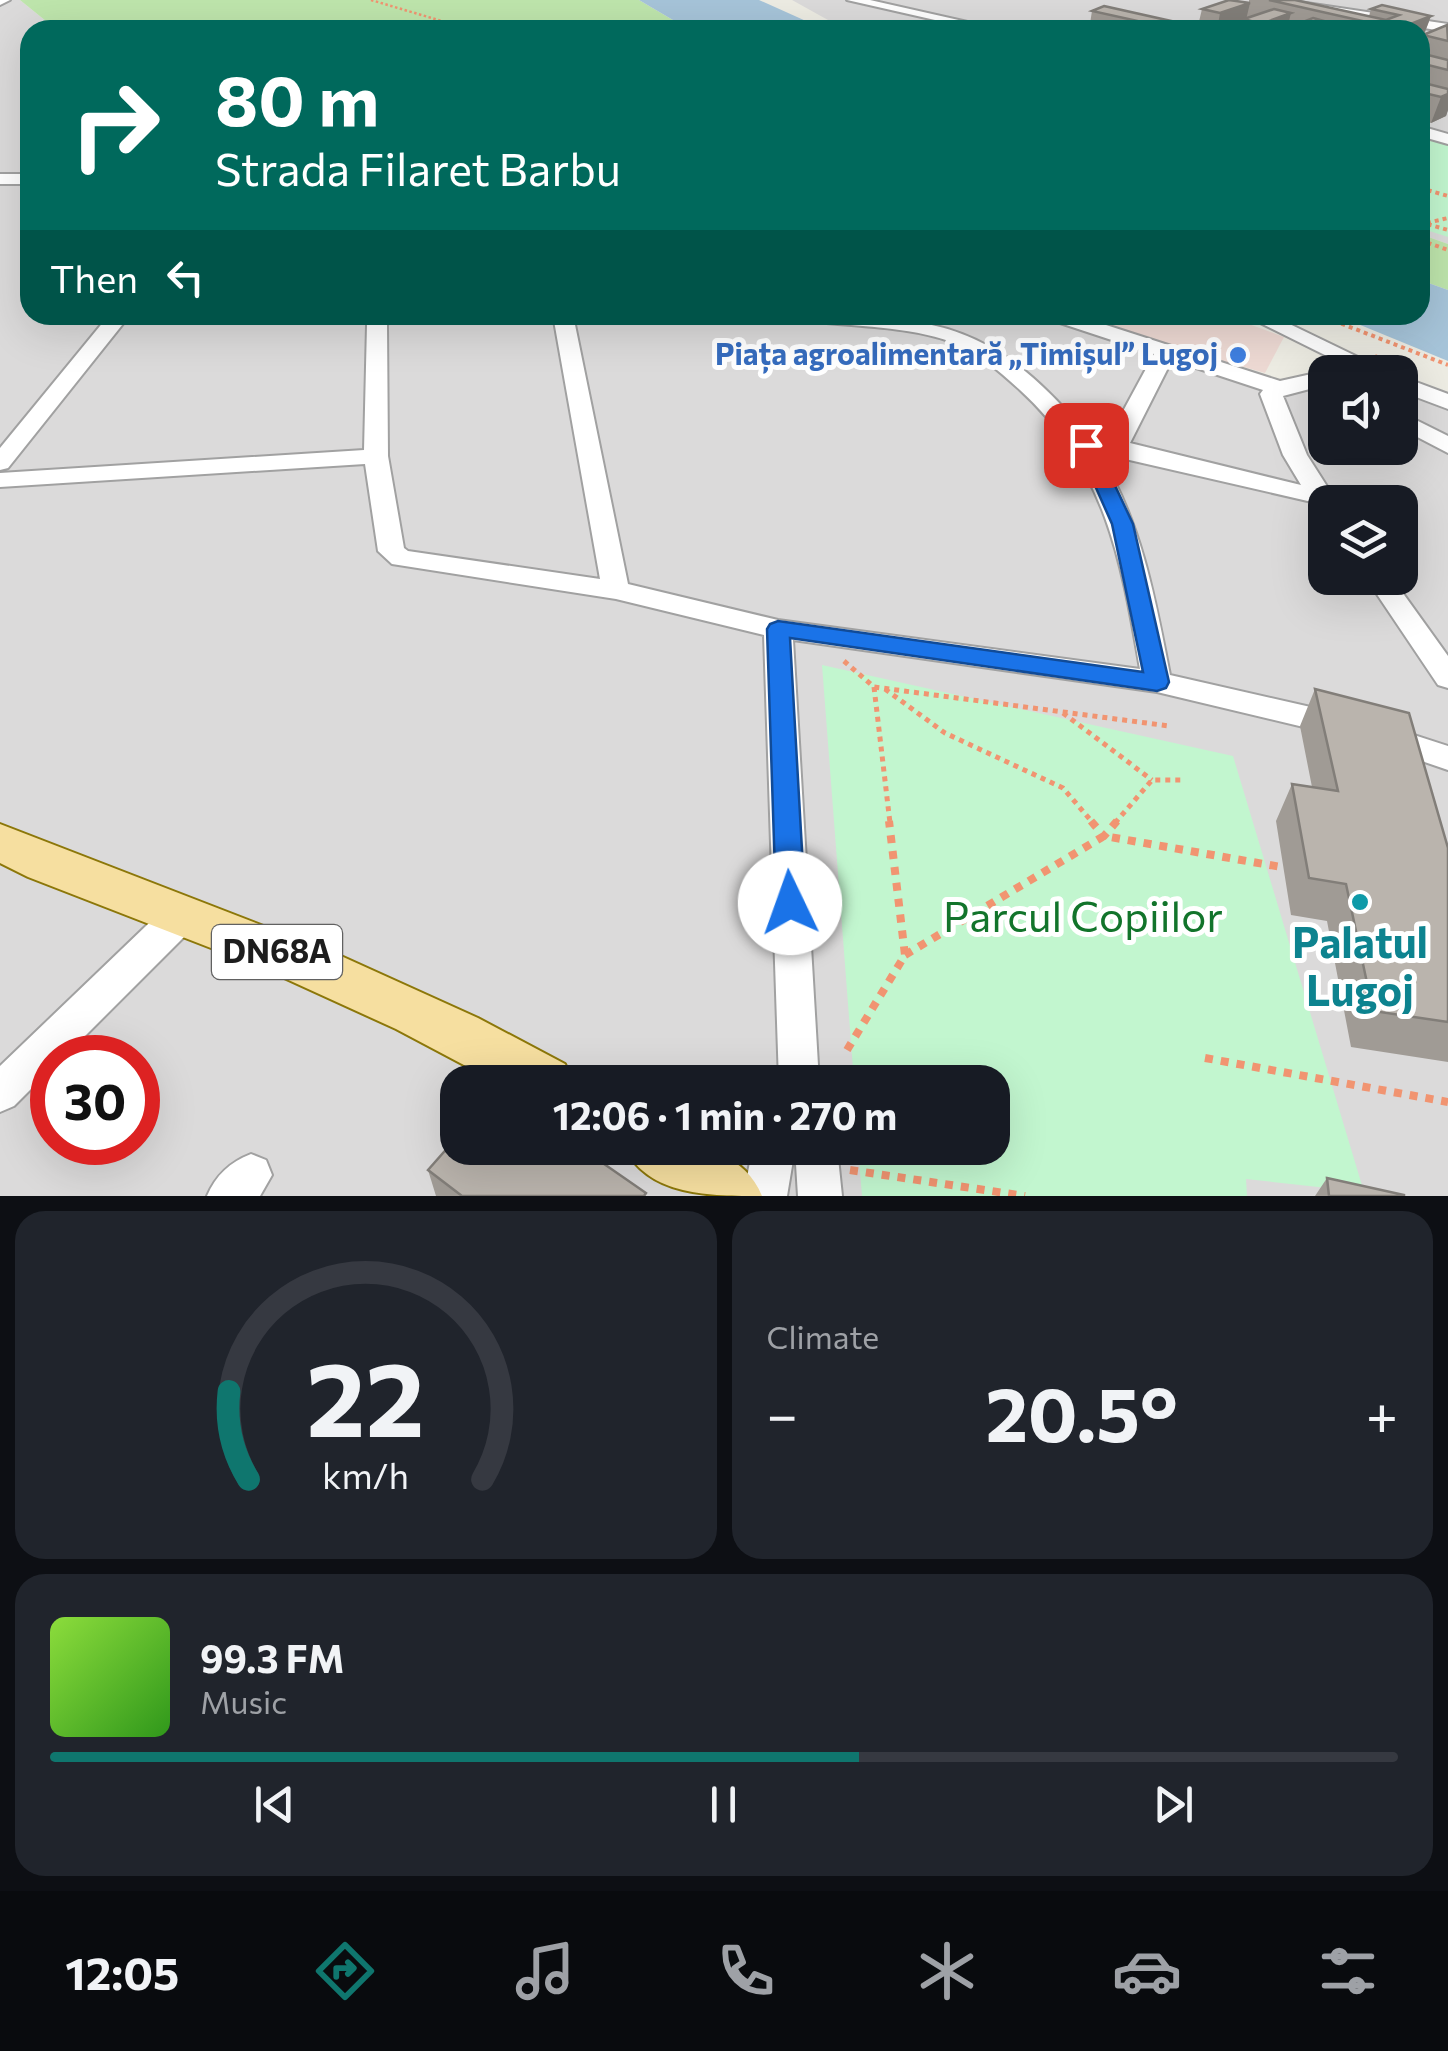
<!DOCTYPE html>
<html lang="en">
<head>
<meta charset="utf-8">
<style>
  :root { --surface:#171b24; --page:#20242c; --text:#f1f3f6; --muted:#9ea1a6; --line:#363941; --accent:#0f766e }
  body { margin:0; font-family:Commissioner,sans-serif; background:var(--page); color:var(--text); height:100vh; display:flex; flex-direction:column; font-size:38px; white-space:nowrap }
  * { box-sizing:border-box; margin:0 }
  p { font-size:32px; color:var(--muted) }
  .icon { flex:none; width:55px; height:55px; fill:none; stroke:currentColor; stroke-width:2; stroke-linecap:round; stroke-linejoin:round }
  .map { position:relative; height:1196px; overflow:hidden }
  .sheet { display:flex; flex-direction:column; gap:15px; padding:15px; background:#0d0f14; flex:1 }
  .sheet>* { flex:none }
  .top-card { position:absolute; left:20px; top:20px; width:1410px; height:305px; border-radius:30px; box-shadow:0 10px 40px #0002; background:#00695c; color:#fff; overflow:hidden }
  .controls { position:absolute; left:1308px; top:355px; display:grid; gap:20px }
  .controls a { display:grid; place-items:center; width:110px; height:110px; border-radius:20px; background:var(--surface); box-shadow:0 10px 40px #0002; font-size:50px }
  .speed { position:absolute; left:30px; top:1035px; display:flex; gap:20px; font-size:50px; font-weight:700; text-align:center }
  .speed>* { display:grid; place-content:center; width:130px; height:130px; border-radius:50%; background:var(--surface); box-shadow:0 10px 40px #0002; line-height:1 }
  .speed .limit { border:15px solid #d22; background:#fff; color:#111 }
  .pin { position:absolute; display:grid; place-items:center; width:85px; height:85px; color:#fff; margin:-42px; border-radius:20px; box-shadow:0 5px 15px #0006 }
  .me { position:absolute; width:110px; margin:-55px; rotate:357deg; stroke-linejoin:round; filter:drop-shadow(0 0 8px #0008) }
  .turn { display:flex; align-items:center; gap:35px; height:210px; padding:0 30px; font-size:45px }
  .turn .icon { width:130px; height:130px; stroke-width:2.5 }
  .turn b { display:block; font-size:70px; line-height:85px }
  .then { display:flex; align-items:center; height:95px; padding:0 30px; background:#0003; gap:20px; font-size:38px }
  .big { font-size:75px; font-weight:700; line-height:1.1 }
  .sheet .tile { flex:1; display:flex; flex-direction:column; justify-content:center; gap:15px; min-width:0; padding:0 35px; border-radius:30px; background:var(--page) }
  .sheet .dial { align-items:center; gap:0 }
  .dial svg { height:260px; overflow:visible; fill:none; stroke:var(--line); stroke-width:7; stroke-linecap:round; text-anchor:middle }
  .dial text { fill:var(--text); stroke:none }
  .song { display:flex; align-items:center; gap:30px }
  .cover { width:120px; height:120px; border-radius:15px; background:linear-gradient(135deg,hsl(90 70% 55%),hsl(110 70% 35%)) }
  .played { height:10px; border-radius:5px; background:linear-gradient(90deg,var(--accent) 60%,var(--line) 60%) }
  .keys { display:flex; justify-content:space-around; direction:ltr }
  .heat { display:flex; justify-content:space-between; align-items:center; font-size:55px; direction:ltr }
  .sheet .tiles { flex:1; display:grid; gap:15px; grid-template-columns:1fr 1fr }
  .tile:last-child { grid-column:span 2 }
  .trip { position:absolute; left:440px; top:1065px; width:570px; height:100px; border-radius:30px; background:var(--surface); box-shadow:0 10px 40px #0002; font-weight:700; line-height:100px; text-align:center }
  .menu { display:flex; height:160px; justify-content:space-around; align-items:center; background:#090b0e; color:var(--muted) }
  .menu .icon { width:70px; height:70px }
  .menu .current { color:var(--accent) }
  .menu b { font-size:45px; color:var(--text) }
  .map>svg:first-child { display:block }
  .residential { fill:#dbdada; fill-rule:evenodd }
  .commercial { fill:#edd9d3 }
  .grass { fill:#bee5ac }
  .park { fill:#c2f6cf }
  .water { fill:#a6c4d9 }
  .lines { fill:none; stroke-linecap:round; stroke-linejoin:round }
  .minor-casing { stroke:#a1a1a1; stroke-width:4 }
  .major-casing { stroke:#8c7709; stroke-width:4 }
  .path-far3 { stroke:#f19471; stroke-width:2.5; stroke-dasharray:2.5 2.5; stroke-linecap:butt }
  .path-far2 { stroke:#f19471; stroke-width:4; stroke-dasharray:4 4; stroke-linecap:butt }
  .path-far1 { stroke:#f19471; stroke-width:5; stroke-dasharray:5 5; stroke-linecap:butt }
  .path { stroke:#f19471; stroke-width:8; stroke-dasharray:8 8; stroke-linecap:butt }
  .minor { fill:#fff; fill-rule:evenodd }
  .major { fill:#f6dfa0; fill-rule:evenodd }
  .wall { fill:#a09b95 }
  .shaded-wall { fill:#827e79 }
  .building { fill:#bab4ad; stroke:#827e79; stroke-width:2.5 }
  .route { fill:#1a73e8; stroke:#114b97; stroke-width:2.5 }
  .shop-dot { fill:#3f7fe0; stroke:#fff; stroke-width:4 }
  .culture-dot { fill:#0f9aa8; stroke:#fff; stroke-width:4 }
  .labels { text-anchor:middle; stroke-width:10; stroke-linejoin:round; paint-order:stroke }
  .far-shop-label { font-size:30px; font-weight:bold; fill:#366cbe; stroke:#fff; text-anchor:end }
  .shield { fill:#fff; stroke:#616161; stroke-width:2.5 }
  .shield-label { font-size:32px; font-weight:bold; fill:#1d1d1d }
  .near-park-label { font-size:42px; fill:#12742b; stroke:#fff }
  .near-culture-label { font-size:42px; font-weight:bold; fill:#0d838f; stroke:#fff }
</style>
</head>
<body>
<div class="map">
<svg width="1448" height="1196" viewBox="0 0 1448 1196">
  <rect width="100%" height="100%" fill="#edece3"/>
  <path class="residential" d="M 0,0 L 20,0 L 57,30 L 30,30 L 30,315 L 1045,315 L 1279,388 L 1325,383 L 1325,448 L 1400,448 L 1400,391 L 1448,410 L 1448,1196 L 0,1196 ZM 1325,502 L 1400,502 L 1400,578 L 1325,578 ZM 52,1058 L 138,1058 L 138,1142 L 52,1142 ZM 458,1082 L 992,1082 L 992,1148 L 458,1148 Z
    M 792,0 L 1448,0 L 1448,244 L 1420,234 L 1420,30 L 846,30 Z"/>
  <path class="commercial" d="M 1064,315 L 1224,315 L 1284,337 L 1265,373 Z"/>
  <path class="grass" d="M 20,0 L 639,0 L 678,23 L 704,30 L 57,30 Z
    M 1420,234 L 1448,244 L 1448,290 L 1420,280 Z"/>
  <path class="park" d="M 1420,134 L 1448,142 L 1448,237 L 1420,228 Z
    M 822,665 L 1233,756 L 1364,1192 L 1246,1179 L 1247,1196 L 862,1196 L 858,1148 L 992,1148 L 992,1082 L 854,1082 Z"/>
  <path class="water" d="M 639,0 L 759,0 L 826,30 L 704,30 L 678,23 Z
    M 1420,280 L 1448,290 L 1448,361 L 1336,315 L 1420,315 Z"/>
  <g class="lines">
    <g class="minor-casing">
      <path id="minor" d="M 0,0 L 10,0 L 0,5 Z
        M 847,0 L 870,0 L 1003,30 L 979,30 Z
        M 1256,0 L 1286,0 L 1448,24 L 1448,32 Z
        M 1420,126 L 1448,134 L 1448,144 L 1420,136 Z
        M 0,174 L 30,174 L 30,184 L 0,184 Z
        M 109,315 L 130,315 L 8,468 L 0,470 L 0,448 Z
        M 372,315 L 392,315 L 387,325 L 388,456 L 404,548 L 408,551 L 600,579 L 553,315 L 573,315 L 628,584 L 778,620 L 1140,669 C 1121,559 1106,469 1020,390 C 1000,372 977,351 952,342 C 907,326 856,327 809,321 L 799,315 C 940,315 997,325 1090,438 L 1108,439 L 1154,354 L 1048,319 L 1045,315 L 1075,315 L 1280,381 L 1325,371 L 1329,372 L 1325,372 L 1325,385 L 1283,396 L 1307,455 L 1337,502 L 1325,502 L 1325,511 L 1312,502 L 1099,453 C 1141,521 1155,597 1170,675 L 1337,713 L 1348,716 L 1352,724 L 1348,732 L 1337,735 L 1157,692 L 793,640 L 819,1082 L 779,1082 L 764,635 L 616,599 L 392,564 L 378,551 L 365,464 L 0,487 L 0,473 L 364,450 L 367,325 ZM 1172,360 L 1263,390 L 1260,394 L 1283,455 L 1301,485 L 1130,443 Z
        M 1244,315 L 1271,315 L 1364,360 L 1353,366 L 1345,365 Z
        M 1400,376 L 1448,394 L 1448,409 L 1400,391 Z
        M 1400,412 L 1448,436 L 1448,453 L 1400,428 Z
        M 1366,578 L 1392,578 L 1448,656 L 1448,688 L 1438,685 Z
        M 1383,725 L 1448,746 L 1448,770 L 1372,744 L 1367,736 L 1372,728 Z
        M 184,898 L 197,902 L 202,913 L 197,924 L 63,1058 L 52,1058 L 52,1068 L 14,1106 L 0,1112 L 0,1066 L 171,902 Z
        M 753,1148 L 795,1148 L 787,1196 L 743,1196 Z
        M 795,1148 L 837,1148 L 842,1196 L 798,1196 Z
        M 251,1154 L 266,1160 L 272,1175 L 260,1196 L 207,1196 C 216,1175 230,1162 251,1154 Z"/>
    </g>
    <g class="major-casing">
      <path id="major" d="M 0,824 L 341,956 L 478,1018 L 565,1064 L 573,1082 L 496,1082 L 396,1029 L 260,967 L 28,877 L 0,863 Z
        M 625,1148 C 675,1145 740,1141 762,1196 C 710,1196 649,1196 625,1148 Z"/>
    </g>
    <path class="path-far3" d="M 371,0 L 472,30"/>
    <path class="path-far2" d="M 1420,188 L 1448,196
      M 1420,222 L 1448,230
      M 1427,223 L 1448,218
      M 1420,240 L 1448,250
      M 1319,315 L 1448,365
      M 1375,356 L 1397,365"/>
    <path class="path-far1" d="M 844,661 L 874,687 L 1169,726
      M 874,687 L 890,823
      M 885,689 L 945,733 L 1063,788 L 1093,823
      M 1063,713 L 1152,780
      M 1115,823 L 1152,780 L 1182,780"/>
    <path class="path" d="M 1091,821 L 1104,836 L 1117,821
      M 905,955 L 1104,836 L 1287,868
      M 847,1050 L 905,955 L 889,821
      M 1205,1058 L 1448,1102
      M 850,1170 L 1025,1196"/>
    <use href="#minor" class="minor"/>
    <use href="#major" class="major"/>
  </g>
  <path class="wall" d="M 1249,0 L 1295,0 L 1369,16 L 1371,9 L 1431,16 L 1424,35 L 1448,25 L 1448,110 L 1446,116 L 1431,123 L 1420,120 L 1420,30 L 1197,30 L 1202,9 L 1249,3 Z
    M 1092,11 L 1171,21 L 1169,30 L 1089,30 Z
    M 1315,689 L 1448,848 L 1448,1062 L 1351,1047 L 1327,921 L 1291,915 L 1276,821 L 1292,784 L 1312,787 L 1300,726 Z
    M 428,1170 L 646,1196 L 436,1196 Z
    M 1327,1178 L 1404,1196 L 1315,1196 Z"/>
  <path class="shaded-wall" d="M 1250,3 L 1246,20 L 1244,19 L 1241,30 L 1217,30 L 1220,13 Z
    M 1291,13 L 1287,29 L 1285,30 L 1260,30 L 1261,24 Z
    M 1431,16 L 1420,44 L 1420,30 L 1398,30 Z
    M 1171,21 L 1169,30 L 1159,30 L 1160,26 Z
    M 1331,23 L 1328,30 L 1311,30 Z
    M 1448,94 L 1448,110 L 1446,116 L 1431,123 L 1441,97 Z"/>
  <path class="building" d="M 1229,0 L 1250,3 L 1220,13 L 1202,9 Z
    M 1269,0 L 1295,0 L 1386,20 L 1399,15 L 1371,9 L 1382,5 L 1431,16 L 1398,29 Z
    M 1104,6 L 1171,21 L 1160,26 L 1092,11 Z
    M 1274,9 L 1291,13 L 1261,24 L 1244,19 Z
    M 1313,18 L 1331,23 L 1311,30 L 1285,29 Z
    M 1447,25 L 1448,41 L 1423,35 Z
    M 1420,53 L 1448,60 L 1448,70 L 1420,63 Z
    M 1420,82 L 1448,89 L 1448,94 L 1441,97 L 1420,92 Z
    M 1315,689 L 1409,713 L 1448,848 L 1448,1022 L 1373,1011 L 1346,884 L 1309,878 L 1292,784 L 1338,791 Z
    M 458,1136 L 458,1148 L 581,1148 L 646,1193 L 644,1196 L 462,1196 L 428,1170 Z
    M 1327,1178 L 1404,1195 L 1404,1196 L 1329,1196 Z"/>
  <path class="route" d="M 1086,439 L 1096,445 L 1133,524 L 1169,682 L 1166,688 L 1157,691 L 790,638 L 805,903 L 801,912 L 790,915 L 780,912 L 776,903 L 767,629 L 770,624 L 778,621 L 1143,672 L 1112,524 L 1077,445 Z"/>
  <circle class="shop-dot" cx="1238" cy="355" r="10"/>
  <circle class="culture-dot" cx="1360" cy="902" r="10"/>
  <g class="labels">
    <g class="far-shop-label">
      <text x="1218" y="365">Piața agroalimentară „Timișul” Lugoj</text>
    </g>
    <rect class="shield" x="212" y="925" width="130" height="54" rx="8"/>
    <g class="shield-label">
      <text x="277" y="963">DN68A</text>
    </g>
    <g class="near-park-label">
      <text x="1083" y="932">Parcul Copiilor</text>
    </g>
    <g class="near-culture-label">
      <text x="1360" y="958">Palatul<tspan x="1360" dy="48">Lugoj</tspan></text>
    </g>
  </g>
</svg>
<div class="controls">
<a><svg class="icon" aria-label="sound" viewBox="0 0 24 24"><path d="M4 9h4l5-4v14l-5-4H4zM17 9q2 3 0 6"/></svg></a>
<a><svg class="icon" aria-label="layers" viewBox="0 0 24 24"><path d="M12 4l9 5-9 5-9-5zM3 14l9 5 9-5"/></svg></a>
</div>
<div class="speed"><div class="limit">30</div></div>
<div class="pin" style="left:1086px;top:445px;background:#d93025"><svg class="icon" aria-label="arrive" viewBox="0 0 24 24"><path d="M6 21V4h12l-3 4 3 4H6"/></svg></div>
<svg class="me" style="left:790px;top:903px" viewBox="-20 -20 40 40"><circle r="19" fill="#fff"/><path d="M0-13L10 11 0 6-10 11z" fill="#1a73e8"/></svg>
<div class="trip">12:06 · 1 min · 270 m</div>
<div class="top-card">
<div class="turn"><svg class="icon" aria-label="right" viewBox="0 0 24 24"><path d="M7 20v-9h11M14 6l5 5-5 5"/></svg><div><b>80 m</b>Strada Filaret Barbu</div></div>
<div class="then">Then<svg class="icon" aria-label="left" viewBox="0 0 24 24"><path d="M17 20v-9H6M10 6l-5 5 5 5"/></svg></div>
</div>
</div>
<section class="sheet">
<div class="tiles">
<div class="tile dial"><svg viewBox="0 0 100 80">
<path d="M14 69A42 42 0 1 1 86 69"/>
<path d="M14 69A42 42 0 0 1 8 42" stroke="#0f766e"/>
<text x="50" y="56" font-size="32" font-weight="700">22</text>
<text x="50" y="72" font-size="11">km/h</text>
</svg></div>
<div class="tile"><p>Climate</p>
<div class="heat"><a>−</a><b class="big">20.5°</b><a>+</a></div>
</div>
<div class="tile">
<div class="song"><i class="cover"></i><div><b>99.3 FM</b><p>Music</p></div></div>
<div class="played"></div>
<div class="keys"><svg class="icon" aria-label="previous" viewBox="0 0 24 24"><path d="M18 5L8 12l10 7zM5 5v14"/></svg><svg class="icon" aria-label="pause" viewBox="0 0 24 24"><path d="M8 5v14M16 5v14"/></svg><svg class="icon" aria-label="next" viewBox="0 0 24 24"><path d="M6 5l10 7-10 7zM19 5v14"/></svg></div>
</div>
</div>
</section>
<nav class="menu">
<b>12:05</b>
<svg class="icon current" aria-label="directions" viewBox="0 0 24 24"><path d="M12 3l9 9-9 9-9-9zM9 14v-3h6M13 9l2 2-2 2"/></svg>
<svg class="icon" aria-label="music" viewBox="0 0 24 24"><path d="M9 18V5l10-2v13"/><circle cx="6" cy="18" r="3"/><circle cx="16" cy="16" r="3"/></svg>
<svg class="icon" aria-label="phone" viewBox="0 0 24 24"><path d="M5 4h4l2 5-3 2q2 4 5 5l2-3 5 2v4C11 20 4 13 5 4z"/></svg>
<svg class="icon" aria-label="climate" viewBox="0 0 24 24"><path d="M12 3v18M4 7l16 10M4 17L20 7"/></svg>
<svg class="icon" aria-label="car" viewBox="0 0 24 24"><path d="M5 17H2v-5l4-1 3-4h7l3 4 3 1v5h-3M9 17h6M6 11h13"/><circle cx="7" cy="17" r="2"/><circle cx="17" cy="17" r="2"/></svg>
<svg class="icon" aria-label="filters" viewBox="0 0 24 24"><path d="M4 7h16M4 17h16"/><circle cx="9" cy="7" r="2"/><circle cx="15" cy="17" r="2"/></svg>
</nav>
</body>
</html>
